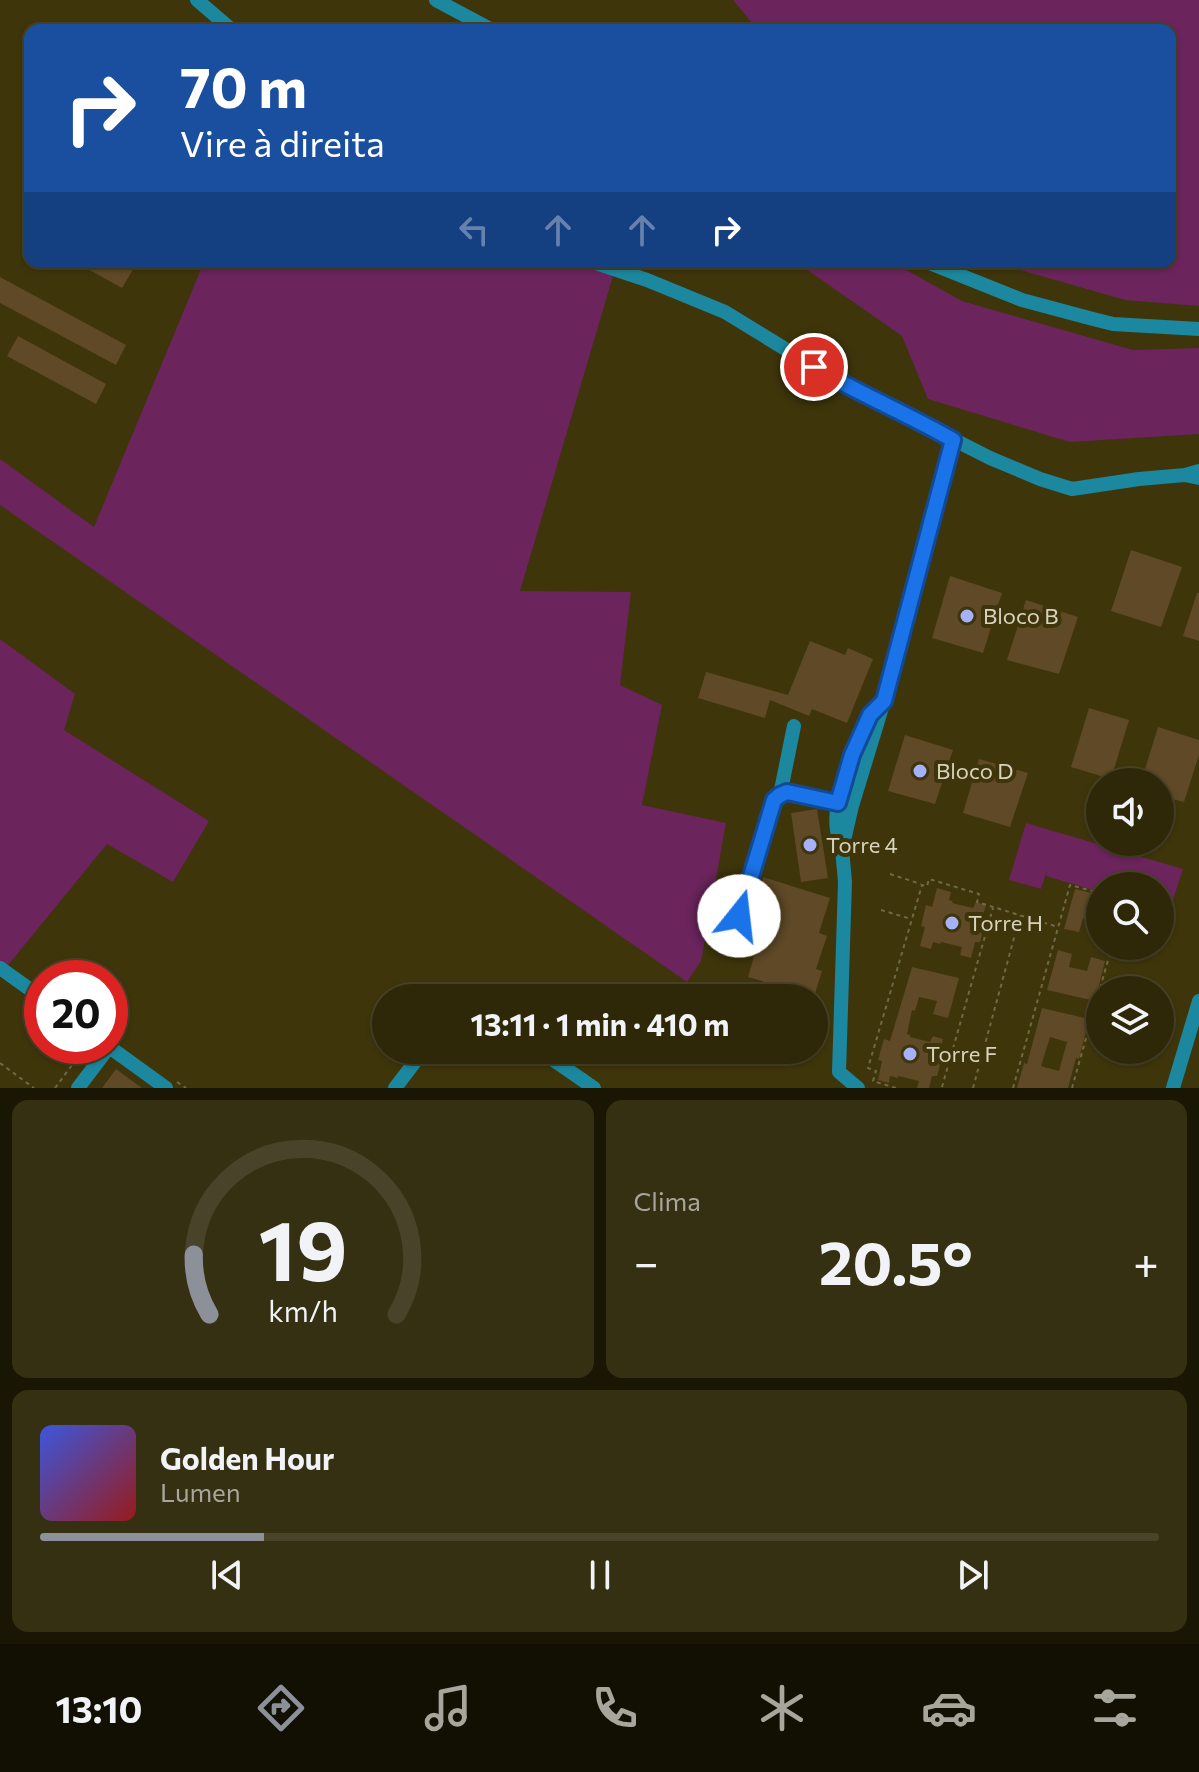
<!DOCTYPE html>
<html lang="pt">
<head>
<meta charset="utf-8">
<style>
  :root { --surface:#2e2808; --page:#363012; --text:#f1f3f6; --muted:#a7a69c; --line:#494429; --accent:#8c9099 }
  body { margin:0; font-family:Commissioner,sans-serif; background:var(--page); color:var(--text); height:100vh; display:flex; flex-direction:column; font-size:30px; white-space:nowrap }
  * { box-sizing:border-box; margin:0 }
  p { font-size:26px; color:var(--muted) }
  .icon { flex:none; width:44px; height:44px; fill:none; stroke:currentColor; stroke-width:2; stroke-linecap:round; stroke-linejoin:round }
  .map { position:relative; height:1088px; overflow:hidden }
  .drawer { display:flex; flex-direction:column; gap:12px; padding:12px; background:#191604; flex:1 }
  .drawer>* { flex:none }
  .banner { position:absolute; left:24px; top:24px; width:1152px; height:244px; border-radius:16px; box-shadow:0 2px 6px #0004,0 0 0 2px var(--line); background:#1a4fa0; color:#fff; overflow:hidden }
  .buttons { position:absolute; left:1086px; top:768px; display:grid; gap:16px }
  .buttons a { display:grid; place-items:center; width:88px; height:88px; border-radius:50%; background:var(--surface); box-shadow:0 2px 6px #0004,0 0 0 2px var(--line); font-size:40px }
  .speed { position:absolute; left:24px; top:960px; display:flex; gap:16px; font-size:40px; font-weight:700; text-align:center }
  .speed>* { display:grid; place-content:center; width:104px; height:104px; border-radius:50%; background:var(--surface); box-shadow:0 2px 6px #0004,0 0 0 2px var(--line); line-height:1 }
  .speed .limit { border:12px solid #d22; background:#fff; color:#111 }
  .pin { position:absolute; display:grid; place-items:center; width:68px; height:68px; color:#fff; margin:-34px; border:4px solid #fff; border-radius:50%; box-shadow:0 2px 8px #0007 }
  .me { position:absolute; width:88px; margin:-44px; rotate:16deg; stroke-linejoin:round; filter:drop-shadow(0 0 6px #0008) }
  .turn { display:flex; align-items:center; gap:28px; height:168px; padding:0 24px; font-size:36px }
  .turn .icon { width:104px; height:104px; stroke-width:2.5 }
  .turn b { display:block; font-size:56px; line-height:68px }
  .lanes { display:flex; align-items:center; height:76px; padding:0 24px; background:#0003; justify-content:center; gap:40px; direction:ltr }
  .lanes .off { opacity:.35 }
  .big { font-size:60px; font-weight:700; line-height:1.1 }
  .drawer .widget { flex:1; display:flex; flex-direction:column; justify-content:center; gap:12px; min-width:0; padding:0 28px; border-radius:16px; background:var(--page) }
  .drawer .dial { align-items:center; gap:0 }
  .dial svg { height:208px; overflow:visible; fill:none; stroke:var(--line); stroke-width:7; stroke-linecap:round; text-anchor:middle }
  .dial text { fill:var(--text); stroke:none }
  .song { display:flex; align-items:center; gap:24px }
  .cover { width:96px; height:96px; border-radius:12px; background:linear-gradient(135deg,hsl(230 70% 55%),hsl(0 70% 35%)) }
  .played { height:8px; border-radius:4px; background:linear-gradient(90deg,var(--accent) 20%,var(--line) 20%) }
  .keys { display:flex; justify-content:space-around; direction:ltr }
  .heat { display:flex; justify-content:space-between; align-items:center; font-size:44px; direction:ltr }
  .drawer .tiles { flex:1; display:grid; gap:12px; grid-template-columns:1fr 1fr }
  .widget:last-child { grid-column:span 2 }
  .trip { position:absolute; left:372px; top:984px; width:456px; height:80px; border-radius:40px; background:var(--surface); box-shadow:0 2px 6px #0004,0 0 0 2px var(--line); font-weight:700; line-height:80px; text-align:center }
  .dock { display:flex; height:128px; justify-content:space-around; align-items:center; background:#121003; color:var(--muted) }
  .dock .icon { width:56px; height:56px }
  .dock .current { color:var(--accent) }
  .dock b { font-size:36px; color:var(--text) }
  .map>svg:first-child { display:block }
  .green { fill:#6b245c }
  .building { fill:#5f4926; fill-rule:evenodd }
  .lines { fill:none; stroke-linecap:round; stroke-linejoin:round }
  .path { stroke:#706946; stroke-width:2; stroke-dasharray:4 4; stroke-linecap:butt }
  .minor { stroke:#1c889f; stroke-width:14 }
  .route-casing { stroke:#114b97; stroke-width:20 }
  .route { stroke:#1a73e8; stroke-width:14 }
  .poi-dot { fill:#a6b1fc; stroke:#3e350b; stroke-width:3 }
  .labels { text-anchor:middle; stroke-width:8; stroke-linejoin:round; paint-order:stroke }
  .poi-label { font-size:22px; fill:#d7d3bd; stroke:#3e350b; text-anchor:start }
</style>
</head>
<body>
<div class="map">
<svg width="1199" height="1088" viewBox="0 0 1199 1088">
  <rect width="100%" height="100%" fill="#3e350b"/>
  <path class="green" d="M 733,0 L 1199,0 L 1199,306 L 1125,300 L 992,262 L 1170,262 L 1170,30 L 758,30 Z
    M 204,262 L 574,262 L 613,276 L 520,591 L 631,592 L 620,685 L 662,705 L 642,805 L 726,823 L 701,961 L 687,982 L 0,505 L 0,459 L 94,527 Z
    M 796,262 L 892,262 L 962,301 L 1133,350 L 1199,348 L 1199,434 L 1070,442 L 928,399 L 902,336 Z
    M 0,639 L 75,694 L 64,730 L 209,821 L 173,882 L 107,844 L 0,975 Z
    M 1026,823 L 1183,869 L 1169,912 L 1160,910 L 1160,886 L 1100,886 L 1100,892 L 1046,876 L 1047,870 L 1041,889 L 1009,880 Z"/>
  <path class="building" d="M 75,262 L 123,262 L 134,268 L 122,288 Z
    M 0,277 L 126,345 L 116,365 L 0,303 Z
    M 18,336 L 106,384 L 96,404 L 7,356 Z
    M 1131,550 L 1182,567 L 1161,627 L 1111,611 Z
    M 950,576 L 1002,593 L 983,653 L 932,638 Z
    M 1197,593 L 1199,593 L 1199,641 L 1183,636 Z
    M 1026,600 L 1078,617 L 1059,674 L 1007,660 Z
    M 810,641 L 845,655 L 848,648 L 873,659 L 847,723 L 812,709 L 809,716 L 770,700 L 765,718 L 698,698 L 706,672 L 788,695 Z
    M 1089,708 L 1129,720 L 1111,779 L 1071,767 Z
    M 1158,727 L 1199,740 L 1199,755 L 1184,802 L 1160,796 L 1160,782 L 1141,782 Z
    M 905,735 L 953,750 L 935,804 L 888,791 Z
    M 979,759 L 1028,773 L 1010,827 L 963,813 Z
    M 817,809 L 828,878 L 801,882 L 791,813 Z
    M 763,877 L 830,898 L 819,933 L 827,936 L 816,969 L 822,971 L 814,997 L 748,977 L 758,942 L 753,941 L 763,906 L 756,904 Z
    M 937,888 L 951,892 L 949,900 L 953,901 L 952,903 L 973,908 L 976,902 L 986,905 L 981,923 L 985,923 L 980,942 L 975,942 L 971,958 L 960,955 L 962,947 L 941,942 L 940,944 L 933,942 L 931,949 L 920,946 L 925,927 L 921,926 L 926,905 L 932,907 Z
    M 1075,889 L 1100,895 L 1100,923 L 1083,918 L 1079,932 L 1064,929 Z
    M 1058,950 L 1072,954 L 1069,967 L 1087,971 L 1091,957 L 1105,961 L 1095,1001 L 1047,990 Z
    M 912,967 L 959,978 L 948,1018 L 933,1014 L 937,1001 L 919,997 L 915,1011 L 912,1010 L 907,1034 L 910,1035 L 910,1037 L 930,1042 L 933,1036 L 943,1039 L 939,1057 L 942,1058 L 937,1076 L 932,1076 L 929,1088 L 917,1088 L 919,1081 L 898,1076 L 898,1078 L 890,1076 L 889,1083 L 878,1080 L 882,1061 L 878,1060 L 884,1039 L 890,1041 Z
    M 1042,1008 L 1089,1019 L 1079,1059 L 1076,1058 L 1068,1088 L 1017,1088 L 1024,1063 L 1027,1064 ZM 1050,1037 L 1067,1042 L 1059,1071 L 1041,1066 Z
    M 116,1069 L 142,1088 L 102,1088 Z"/>
  <g class="lines">
    <path class="path" d="M 890,874 L 921,884
      M 881,910 L 911,919
      M 0,1063 L 34,1088
      M 177,1082 L 186,1088
      M 942,1087 L 993,908
      M 55,1088 L 86,1046
      M 896,1088 L 873,1081 L 876,1071 L 868,1068 L 922,885 L 927,886 L 929,879 L 979,894 L 977,902 L 1058,927
      M 973,1088 L 1020,916
      M 1013,1088 L 1070,885 L 1100,893
      M 1072,1088 L 1112,946"/>
    <path class="minor" d="M 197,0 L 232,30
      M 436,0 L 492,30
      M 593,262 L 647,280 L 725,312 L 836,380 L 990,458 L 1040,479 L 1072,489 L 1139,479 L 1185,475
      M 927,262 L 1022,300 L 1093,319 L 1113,324 L 1199,329
      M 1199,471 L 1185,475 L 1199,478
      M 780,795 L 794,726
      M 842,848 C 840,842 838,836 837,830 C 832,801 858,727 878,707
      M 732,941 L 774,800 L 780,795 L 787,792 L 852,806
      M 0,968 L 42,998
      M 108,1046 L 166,1088
      M 539,1050 L 594,1088
      M 78,1088 L 109,1047
      M 395,1088 L 424,1050
      M 858,1088 L 839,1072 L 845,882 L 842,849 L 852,806 L 884,701 L 953,440
      M 1173,1088 L 1199,1001"/>
  </g>
  <g class="lines">
    <g class="route-casing">
      <path id="route" d="M 739,916 L 774,800 L 780,795 L 787,792 L 838,803 L 852,755 L 870,715 L 884,701 L 953,440 C 908,414 859,394 814,367"/>
    </g>
    <use href="#route" class="route"/>
  </g>
  <g class="poi-dot">
    <circle cx="967" cy="616" r="8"/>
    <circle cx="920" cy="771" r="8"/>
    <circle cx="810" cy="845" r="8"/>
    <circle cx="952" cy="923" r="8"/>
    <circle cx="910" cy="1054" r="8"/>
  </g>
  <g class="labels">
    <g class="poi-label">
      <text x="983" y="624">Bloco B</text>
      <text x="936" y="779">Bloco D</text>
      <text x="826" y="853">Torre 4</text>
      <text x="968" y="931">Torre H</text>
      <text x="926" y="1062">Torre F</text>
    </g>
  </g>
</svg>
<div class="buttons">
<a><svg class="icon" aria-label="sound" viewBox="0 0 24 24"><path d="M4 9h4l5-4v14l-5-4H4zM17 9q2 3 0 6"/></svg></a>
<a><svg class="icon" aria-label="search" viewBox="0 0 24 24"><circle cx="10" cy="10" r="6"/><path d="M15 15l6 6"/></svg></a>
<a><svg class="icon" aria-label="layers" viewBox="0 0 24 24"><path d="M12 4l9 5-9 5-9-5zM3 14l9 5 9-5"/></svg></a>
</div>
<div class="speed"><div class="limit">20</div></div>
<div class="pin" style="left:814px;top:367px;background:#d93025"><svg class="icon" aria-label="arrive" viewBox="0 0 24 24"><path d="M6 21V4h12l-3 4 3 4H6"/></svg></div>
<svg class="me" style="left:739px;top:916px" viewBox="-20 -20 40 40"><circle r="19" fill="#fff"/><path d="M0-13L10 11 0 6-10 11z" fill="#1a73e8"/></svg>
<div class="trip">13:11 · 1 min · 410 m</div>
<div class="banner">
<div class="turn"><svg class="icon" aria-label="right" viewBox="0 0 24 24"><path d="M7 20v-9h11M14 6l5 5-5 5"/></svg><div><b>70 m</b>Vire à direita</div></div>
<div class="lanes"><svg class="icon off" aria-label="left" viewBox="0 0 24 24"><path d="M17 20v-9H6M10 6l-5 5 5 5"/></svg><svg class="icon off" aria-label="ahead" viewBox="0 0 24 24"><path d="M12 20V5M6 11l6-6 6 6"/></svg><svg class="icon off" aria-label="ahead" viewBox="0 0 24 24"><path d="M12 20V5M6 11l6-6 6 6"/></svg><svg class="icon" aria-label="right" viewBox="0 0 24 24"><path d="M7 20v-9h11M14 6l5 5-5 5"/></svg></div>
</div>
</div>
<section class="drawer">
<div class="tiles">
<div class="widget dial"><svg viewBox="0 0 100 80">
<path d="M14 69A42 42 0 1 1 86 69"/>
<path d="M14 69A42 42 0 0 1 8 46" stroke="#8c9099"/>
<text x="50" y="56" font-size="32" font-weight="700">19</text>
<text x="50" y="72" font-size="11">km/h</text>
</svg></div>
<div class="widget"><p>Clima</p>
<div class="heat"><a>−</a><b class="big">20.5°</b><a>+</a></div>
</div>
<div class="widget">
<div class="song"><i class="cover"></i><div><b>Golden Hour</b><p>Lumen</p></div></div>
<div class="played"></div>
<div class="keys"><svg class="icon" aria-label="previous" viewBox="0 0 24 24"><path d="M18 5L8 12l10 7zM5 5v14"/></svg><svg class="icon" aria-label="pause" viewBox="0 0 24 24"><path d="M8 5v14M16 5v14"/></svg><svg class="icon" aria-label="next" viewBox="0 0 24 24"><path d="M6 5l10 7-10 7zM19 5v14"/></svg></div>
</div>
</div>
</section>
<nav class="dock">
<b>13:10</b>
<svg class="icon current" aria-label="directions" viewBox="0 0 24 24"><path d="M12 3l9 9-9 9-9-9zM9 14v-3h6M13 9l2 2-2 2"/></svg>
<svg class="icon" aria-label="music" viewBox="0 0 24 24"><path d="M9 18V5l10-2v13"/><circle cx="6" cy="18" r="3"/><circle cx="16" cy="16" r="3"/></svg>
<svg class="icon" aria-label="phone" viewBox="0 0 24 24"><path d="M5 4h4l2 5-3 2q2 4 5 5l2-3 5 2v4C11 20 4 13 5 4z"/></svg>
<svg class="icon" aria-label="climate" viewBox="0 0 24 24"><path d="M12 3v18M4 7l16 10M4 17L20 7"/></svg>
<svg class="icon" aria-label="car" viewBox="0 0 24 24"><path d="M5 17H2v-5l4-1 3-4h7l3 4 3 1v5h-3M9 17h6M6 11h13"/><circle cx="7" cy="17" r="2"/><circle cx="17" cy="17" r="2"/></svg>
<svg class="icon" aria-label="filters" viewBox="0 0 24 24"><path d="M4 7h16M4 17h16"/><circle cx="9" cy="7" r="2"/><circle cx="15" cy="17" r="2"/></svg>
</nav>
</body>
</html>
